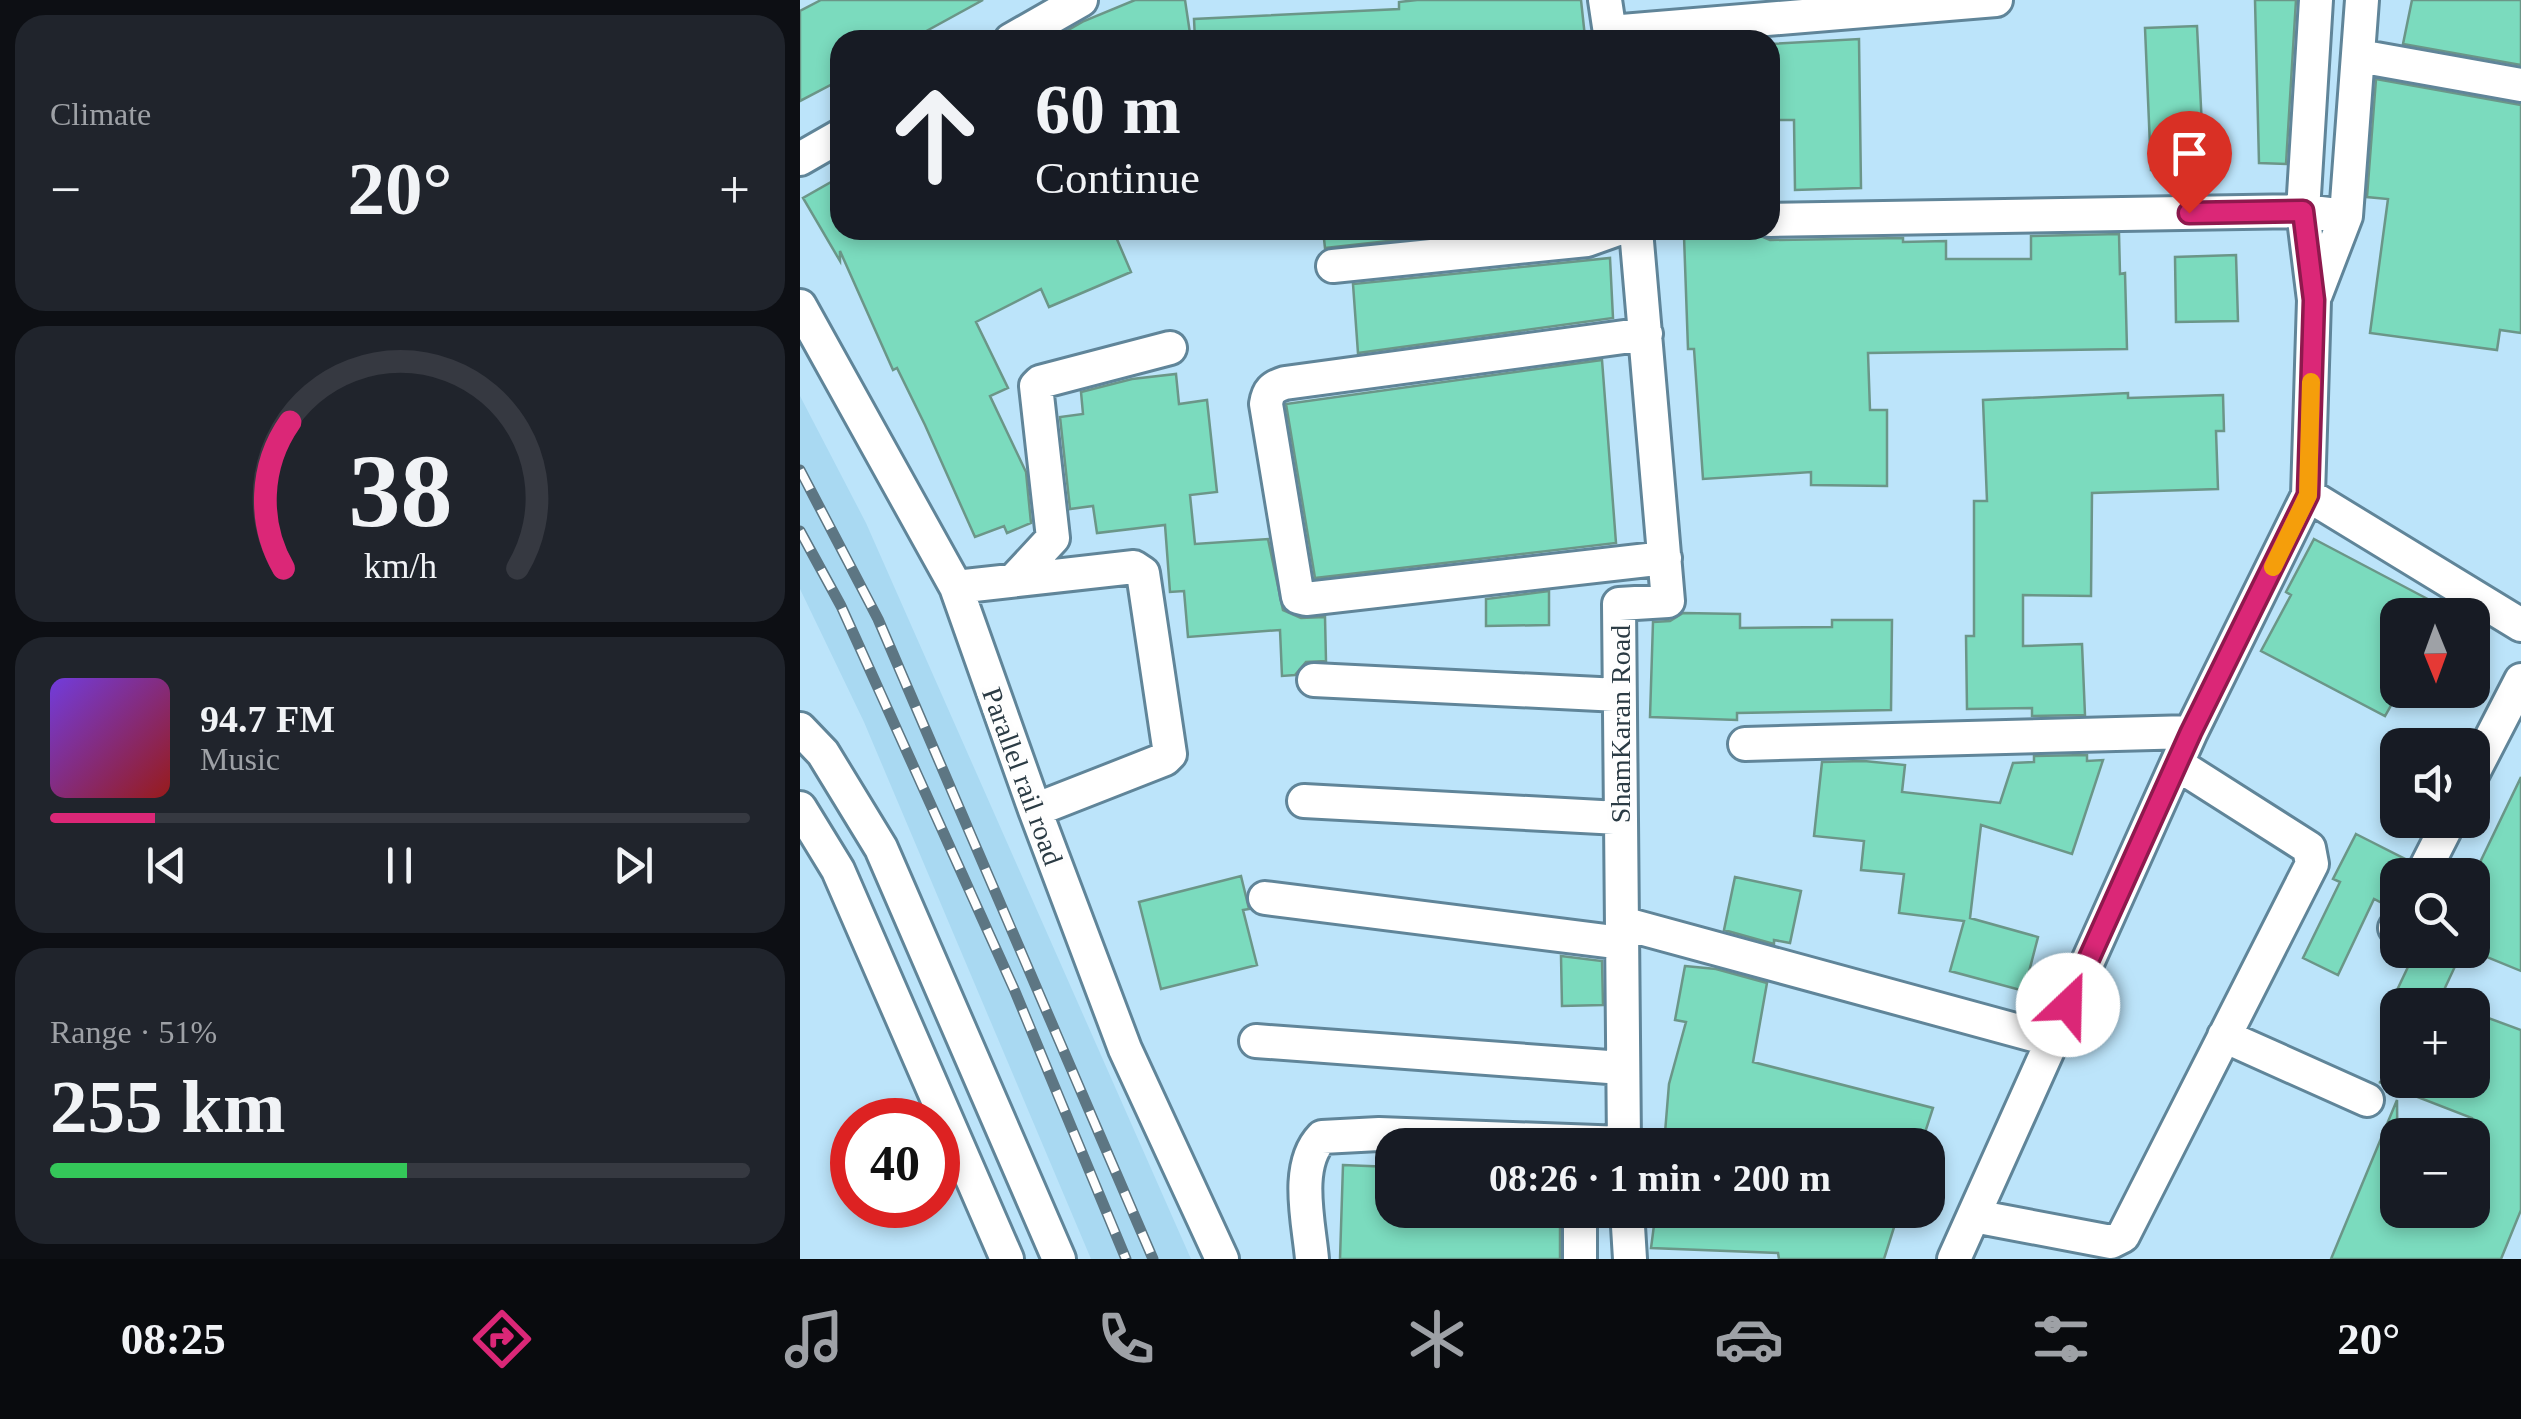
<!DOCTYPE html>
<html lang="en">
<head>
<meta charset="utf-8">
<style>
  :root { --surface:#171b24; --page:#20242c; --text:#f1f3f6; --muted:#9ea1a6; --line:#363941; --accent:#db2777 }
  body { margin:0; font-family:"Times New Roman",serif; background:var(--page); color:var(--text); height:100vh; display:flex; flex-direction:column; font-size:38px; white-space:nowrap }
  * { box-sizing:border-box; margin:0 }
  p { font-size:32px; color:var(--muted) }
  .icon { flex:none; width:55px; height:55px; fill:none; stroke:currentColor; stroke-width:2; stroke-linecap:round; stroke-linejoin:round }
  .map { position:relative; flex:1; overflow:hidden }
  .sheet { display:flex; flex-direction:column; gap:15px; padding:15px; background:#0d0f14; width:800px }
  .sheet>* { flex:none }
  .hud { position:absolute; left:30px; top:30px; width:950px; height:210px; border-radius:30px; box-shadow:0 5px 15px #0003; background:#171b24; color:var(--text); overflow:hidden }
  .needle { width:65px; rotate:179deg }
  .buttons { position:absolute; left:1580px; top:598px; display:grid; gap:20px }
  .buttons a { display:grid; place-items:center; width:110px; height:110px; border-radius:20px; background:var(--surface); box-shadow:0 5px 15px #0003; font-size:50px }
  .speed { position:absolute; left:30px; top:1098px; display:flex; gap:20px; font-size:50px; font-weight:700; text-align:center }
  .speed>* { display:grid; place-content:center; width:130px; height:130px; border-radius:50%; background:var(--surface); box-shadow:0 5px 15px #0003; line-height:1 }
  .speed .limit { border:15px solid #d22; background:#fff; color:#111 }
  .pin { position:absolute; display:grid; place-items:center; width:85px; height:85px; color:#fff; margin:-102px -42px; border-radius:50% 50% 50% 0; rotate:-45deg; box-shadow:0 0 10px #0007 }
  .pin .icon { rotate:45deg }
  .me { position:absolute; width:110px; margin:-55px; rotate:24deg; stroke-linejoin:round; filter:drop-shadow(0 0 8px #0008) }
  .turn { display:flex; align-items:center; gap:35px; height:210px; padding:0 40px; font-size:45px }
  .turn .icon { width:130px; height:130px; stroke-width:2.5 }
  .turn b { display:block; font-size:70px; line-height:85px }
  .big { font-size:75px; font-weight:600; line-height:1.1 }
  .sheet .card { flex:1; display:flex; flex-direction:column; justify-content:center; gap:15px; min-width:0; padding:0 35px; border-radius:30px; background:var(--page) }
  .sheet .dial { align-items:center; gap:0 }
  .dial svg { height:260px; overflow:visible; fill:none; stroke:var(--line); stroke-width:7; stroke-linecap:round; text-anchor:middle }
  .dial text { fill:var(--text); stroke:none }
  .song { display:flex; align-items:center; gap:30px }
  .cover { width:120px; height:120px; border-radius:15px; background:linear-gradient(135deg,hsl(260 70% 55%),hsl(0 70% 35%)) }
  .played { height:10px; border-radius:5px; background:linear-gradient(90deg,var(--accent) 15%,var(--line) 15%) }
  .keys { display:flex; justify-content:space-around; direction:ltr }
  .heat { display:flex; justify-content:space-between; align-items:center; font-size:55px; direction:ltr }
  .charge { height:15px; border-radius:8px; background:linear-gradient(90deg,#34c759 51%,var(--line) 0) }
  .trip { position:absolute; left:575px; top:1128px; width:570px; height:100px; border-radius:30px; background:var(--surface); box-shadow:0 5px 15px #0003; font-weight:600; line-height:100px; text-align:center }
  .menu { display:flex; height:160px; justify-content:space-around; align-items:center; background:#090b0e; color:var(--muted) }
  .menu .icon { width:70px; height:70px }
  .menu .on { color:var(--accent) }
  .menu b { font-size:45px; color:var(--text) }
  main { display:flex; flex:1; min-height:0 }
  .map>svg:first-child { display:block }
  .built { fill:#a9d9f2 }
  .building { fill:#7bdbbe; stroke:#6b9688; stroke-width:2.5 }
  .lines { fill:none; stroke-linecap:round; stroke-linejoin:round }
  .minor-casing { stroke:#608599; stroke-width:38 }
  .minor { stroke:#fff; stroke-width:32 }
  .rail-casing { stroke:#5d7683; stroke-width:11 }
  .rail { stroke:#fefefe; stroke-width:8; stroke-dasharray:22; stroke-linecap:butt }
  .route-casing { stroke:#8e194d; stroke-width:25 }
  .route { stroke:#db2777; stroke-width:18 }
  .slow { stroke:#f59e0b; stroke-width:18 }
  .labels { text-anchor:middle; stroke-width:10; stroke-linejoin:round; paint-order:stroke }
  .street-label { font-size:28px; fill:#2b3b44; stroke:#fefefe }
</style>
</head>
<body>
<main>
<section class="sheet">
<div class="card"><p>Climate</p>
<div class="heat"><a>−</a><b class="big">20°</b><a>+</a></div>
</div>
<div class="card dial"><svg viewBox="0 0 100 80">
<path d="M14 69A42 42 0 1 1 86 69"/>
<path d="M14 69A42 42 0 0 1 16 24" stroke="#db2777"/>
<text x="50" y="56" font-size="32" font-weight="700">38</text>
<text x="50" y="72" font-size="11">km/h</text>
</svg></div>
<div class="card">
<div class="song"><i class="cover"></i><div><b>94.7 FM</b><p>Music</p></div></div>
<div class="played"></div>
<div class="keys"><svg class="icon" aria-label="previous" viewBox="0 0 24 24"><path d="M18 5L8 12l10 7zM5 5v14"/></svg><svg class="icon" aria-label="pause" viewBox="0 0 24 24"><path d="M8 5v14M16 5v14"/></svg><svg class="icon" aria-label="next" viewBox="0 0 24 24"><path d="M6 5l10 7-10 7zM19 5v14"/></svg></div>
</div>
<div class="card"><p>Range · 51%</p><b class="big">255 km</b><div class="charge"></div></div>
</section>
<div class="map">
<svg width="1721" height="1259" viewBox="0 0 1721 1259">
  <rect width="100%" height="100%" fill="#bce4fa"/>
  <path class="built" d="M 0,396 L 66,523 L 391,1259 L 291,1259 L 64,722 L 0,589 Z"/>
  <path class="building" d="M 21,0 L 183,0 L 110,40 L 40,40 L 40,80 L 0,101 L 0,11 Z
    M 335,0 L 385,0 L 391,40 L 251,40 L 284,21 Z
    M 617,0 L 781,0 L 785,37 L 753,40 L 395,40 L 394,19 L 599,9 L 599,2 Z
    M 1455,0 L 1496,0 L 1486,164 L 1459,163 Z
    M 1612,0 L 1721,0 L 1721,65 L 1603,44 Z
    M 1397,26 L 1404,168 L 1351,170 L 1345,28 Z
    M 1059,39 L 1061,188 L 995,190 L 994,120 L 970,120 L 970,44 Z
    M 1576,79 L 1721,105 L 1721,333 L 1700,330 L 1697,350 L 1570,333 L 1588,199 L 1567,197 Z
    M 40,177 L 40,230 L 313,230 L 331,272 L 249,307 L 241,289 L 176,322 L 208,388 L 190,396 L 226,472 L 231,523 L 207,533 L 204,526 L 175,537 L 125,425 L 97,368 L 93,370 L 40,251 L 40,261 L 3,198 Z
    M 523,230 L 688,230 L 525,248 Z
    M 956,234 L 970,240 L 1103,238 L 1103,242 L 1146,241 L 1146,259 L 1231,259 L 1231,236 L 1319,234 L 1320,274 L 1325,273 L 1327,349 L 1068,353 L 1070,410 L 1087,410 L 1087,486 L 1011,485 L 1011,472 L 903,479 L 894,349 L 888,349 L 884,236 Z
    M 1436,255 L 1438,321 L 1376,322 L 1375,257 Z
    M 810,258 L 813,318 L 558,353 L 553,284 Z
    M 802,360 L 816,543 L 515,578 L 486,404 Z
    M 376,374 L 379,404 L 407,400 L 417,492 L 390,495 L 395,544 L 468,539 L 483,610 L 501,618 L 525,617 L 526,661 L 506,662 L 495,675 L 482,676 L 480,630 L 388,637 L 384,591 L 370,592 L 365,525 L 297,533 L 293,506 L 270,509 L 260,417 L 283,414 L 281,392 L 332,379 Z
    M 1328,393 L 1328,398 L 1423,395 L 1424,431 L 1416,431 L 1418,489 L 1292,493 L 1291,596 L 1223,595 L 1223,646 L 1282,644 L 1285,715 L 1232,716 L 1232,708 L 1167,709 L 1166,636 L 1174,636 L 1174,501 L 1187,501 L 1183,400 Z
    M 1514,539 L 1658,615 L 1598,615 L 1598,693 L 1585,716 L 1461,651 L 1491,595 L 1486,592 Z
    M 749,591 L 749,625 L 686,626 L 686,599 Z
    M 883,613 L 940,614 L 940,628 L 1032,627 L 1032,620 L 1092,620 L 1091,710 L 937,713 L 937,720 L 850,717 L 853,622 L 870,621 Z
    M 1287,755 L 1287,761 L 1303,760 L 1272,854 L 1181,825 L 1170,918 L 1238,937 L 1224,991 L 1150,971 L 1164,921 L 1099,913 L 1104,874 L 1061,870 L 1064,841 L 1014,836 L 1022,762 L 1064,761 L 1105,765 L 1102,792 L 1200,803 L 1213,763 L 1234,762 L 1234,756 Z
    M 1721,777 L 1721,971 L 1672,951 L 1672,879 Z
    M 1556,834 L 1607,860 L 1602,875 L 1598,875 L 1598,893 L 1592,904 L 1588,906 L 1574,899 L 1538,975 L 1503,958 L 1540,882 L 1533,879 Z
    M 441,876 L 449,909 L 443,910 L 457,965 L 361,989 L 339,902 Z
    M 935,877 L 1001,891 L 990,943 L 974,940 L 974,944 L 924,930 Z
    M 1616,950 L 1635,950 L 1658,960 L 1637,1005 L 1590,1005 Z
    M 761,956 L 802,961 L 803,1005 L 762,1006 Z
    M 885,966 L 916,969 L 967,983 L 953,1062 L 1133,1108 L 1121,1145 L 864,1145 L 869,1084 L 886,1022 L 875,1020 Z
    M 1672,1012 L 1721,1030 L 1721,1210 L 1701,1259 L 1531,1259 L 1597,1100 L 1598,1210 L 1672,1210 L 1672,1118 L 1579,1082 L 1672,1080 Z
    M 543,1165 L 592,1167 L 592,1210 L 760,1210 L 760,1259 L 540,1259 Z
    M 856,1210 L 1061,1210 L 1096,1221 L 1084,1259 L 979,1259 L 978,1253 L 851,1248 Z"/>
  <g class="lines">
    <g class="minor-casing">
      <path id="minor" d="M 805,0 L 811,40
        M 1516,0 L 1503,211 L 1514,300 L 1508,495 L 1721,625
        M 810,32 L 1196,0
        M 211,40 L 281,0
        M 1559,56 L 1721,85
        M 0,159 L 40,136
        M 970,220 L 1503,211 L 1546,216
        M 533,266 L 787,240 L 815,230
        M 1516,294 L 1546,216 L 1562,0
        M 0,306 L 156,587 L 235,810 L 325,1049 L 422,1259
        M 846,334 L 485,383 C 472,387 468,391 466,404 L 498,597 L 506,599 L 865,558
        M 214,580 L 253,538 L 236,386 L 240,382 L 370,348
        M 156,587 L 334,567 L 343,573 L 370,754 L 365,759 L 235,810
        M 514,680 L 819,695
        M 0,729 L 23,753 L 81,848 L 259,1259
        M 945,744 L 1391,732
        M 1672,775 L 1721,680
        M 504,801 L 819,818
        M 0,808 L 38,870 L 207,1259
        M 1622,875 L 1650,820
        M 465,898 L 822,943
        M 822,923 L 1252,1040
        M 1595,928 L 1598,923
        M 1424,1036 L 1567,1100
        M 456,1041 L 822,1068
        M 824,1145 L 819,604 L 868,601 L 836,230
        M 827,1210 L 830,1259
        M 1174,1216 L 1311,1242 L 1323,1236 L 1512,864 L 1509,848 L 1377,764
        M 512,1259 C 509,1223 494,1166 522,1137 L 579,1134 L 824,1143
        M 780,1259 L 780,1210
        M 1154,1259 L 1391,732 L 1508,495"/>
    </g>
    <use href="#minor" class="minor"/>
    <g class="rail-casing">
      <path id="rail" d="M 0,470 L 78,619 L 353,1259
        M 0,531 L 41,606 L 214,989 L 326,1259"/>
    </g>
    <use href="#rail" class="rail"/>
  </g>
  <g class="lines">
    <g class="route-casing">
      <path id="route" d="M 1268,1005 L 1391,732 L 1508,495 L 1514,300 L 1503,211 L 1389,213"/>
    </g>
    <use href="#route" class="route"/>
    <path class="slow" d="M 1473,567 L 1508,495 L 1511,382"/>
  </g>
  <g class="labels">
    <g class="street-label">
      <text transform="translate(820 724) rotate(-90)" y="10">ShamKaran Road</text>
      <text transform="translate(223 776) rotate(70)" y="10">Parallel rail road</text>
    </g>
  </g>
</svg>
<div class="buttons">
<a><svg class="needle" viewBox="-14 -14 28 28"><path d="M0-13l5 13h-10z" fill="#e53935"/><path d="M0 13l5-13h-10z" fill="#9ea1a6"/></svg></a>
<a><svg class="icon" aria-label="sound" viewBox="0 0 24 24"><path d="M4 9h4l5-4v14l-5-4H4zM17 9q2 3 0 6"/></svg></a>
<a><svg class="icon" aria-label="search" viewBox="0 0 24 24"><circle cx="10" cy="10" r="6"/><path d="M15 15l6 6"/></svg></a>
<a>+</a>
<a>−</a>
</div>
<div class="speed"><div class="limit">40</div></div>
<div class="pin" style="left:1389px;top:213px;background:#d93025"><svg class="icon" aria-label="arrive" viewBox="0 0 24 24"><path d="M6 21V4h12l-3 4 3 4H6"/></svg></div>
<svg class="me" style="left:1268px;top:1005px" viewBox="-20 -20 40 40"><circle r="19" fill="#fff"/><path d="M0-13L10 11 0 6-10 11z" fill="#db2777"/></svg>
<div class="trip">08:26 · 1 min · 200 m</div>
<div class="hud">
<div class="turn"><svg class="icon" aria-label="ahead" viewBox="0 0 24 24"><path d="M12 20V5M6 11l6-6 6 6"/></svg><div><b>60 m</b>Continue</div></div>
</div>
</div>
</main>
<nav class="menu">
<b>08:25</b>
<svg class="icon on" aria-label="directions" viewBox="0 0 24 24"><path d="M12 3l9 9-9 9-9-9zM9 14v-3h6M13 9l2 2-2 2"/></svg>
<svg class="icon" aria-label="music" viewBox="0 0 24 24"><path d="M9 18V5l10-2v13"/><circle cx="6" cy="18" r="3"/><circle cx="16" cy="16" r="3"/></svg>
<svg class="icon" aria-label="phone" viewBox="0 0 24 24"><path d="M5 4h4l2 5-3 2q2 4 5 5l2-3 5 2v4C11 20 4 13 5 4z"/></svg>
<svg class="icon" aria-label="climate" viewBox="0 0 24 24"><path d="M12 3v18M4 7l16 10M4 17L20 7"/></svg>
<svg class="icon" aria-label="car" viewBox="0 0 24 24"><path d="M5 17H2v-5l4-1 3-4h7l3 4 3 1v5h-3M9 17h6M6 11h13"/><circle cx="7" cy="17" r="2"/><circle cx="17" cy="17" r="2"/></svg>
<svg class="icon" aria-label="filters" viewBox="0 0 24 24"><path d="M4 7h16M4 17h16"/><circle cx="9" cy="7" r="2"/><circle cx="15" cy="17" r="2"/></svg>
<b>20°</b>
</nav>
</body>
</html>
